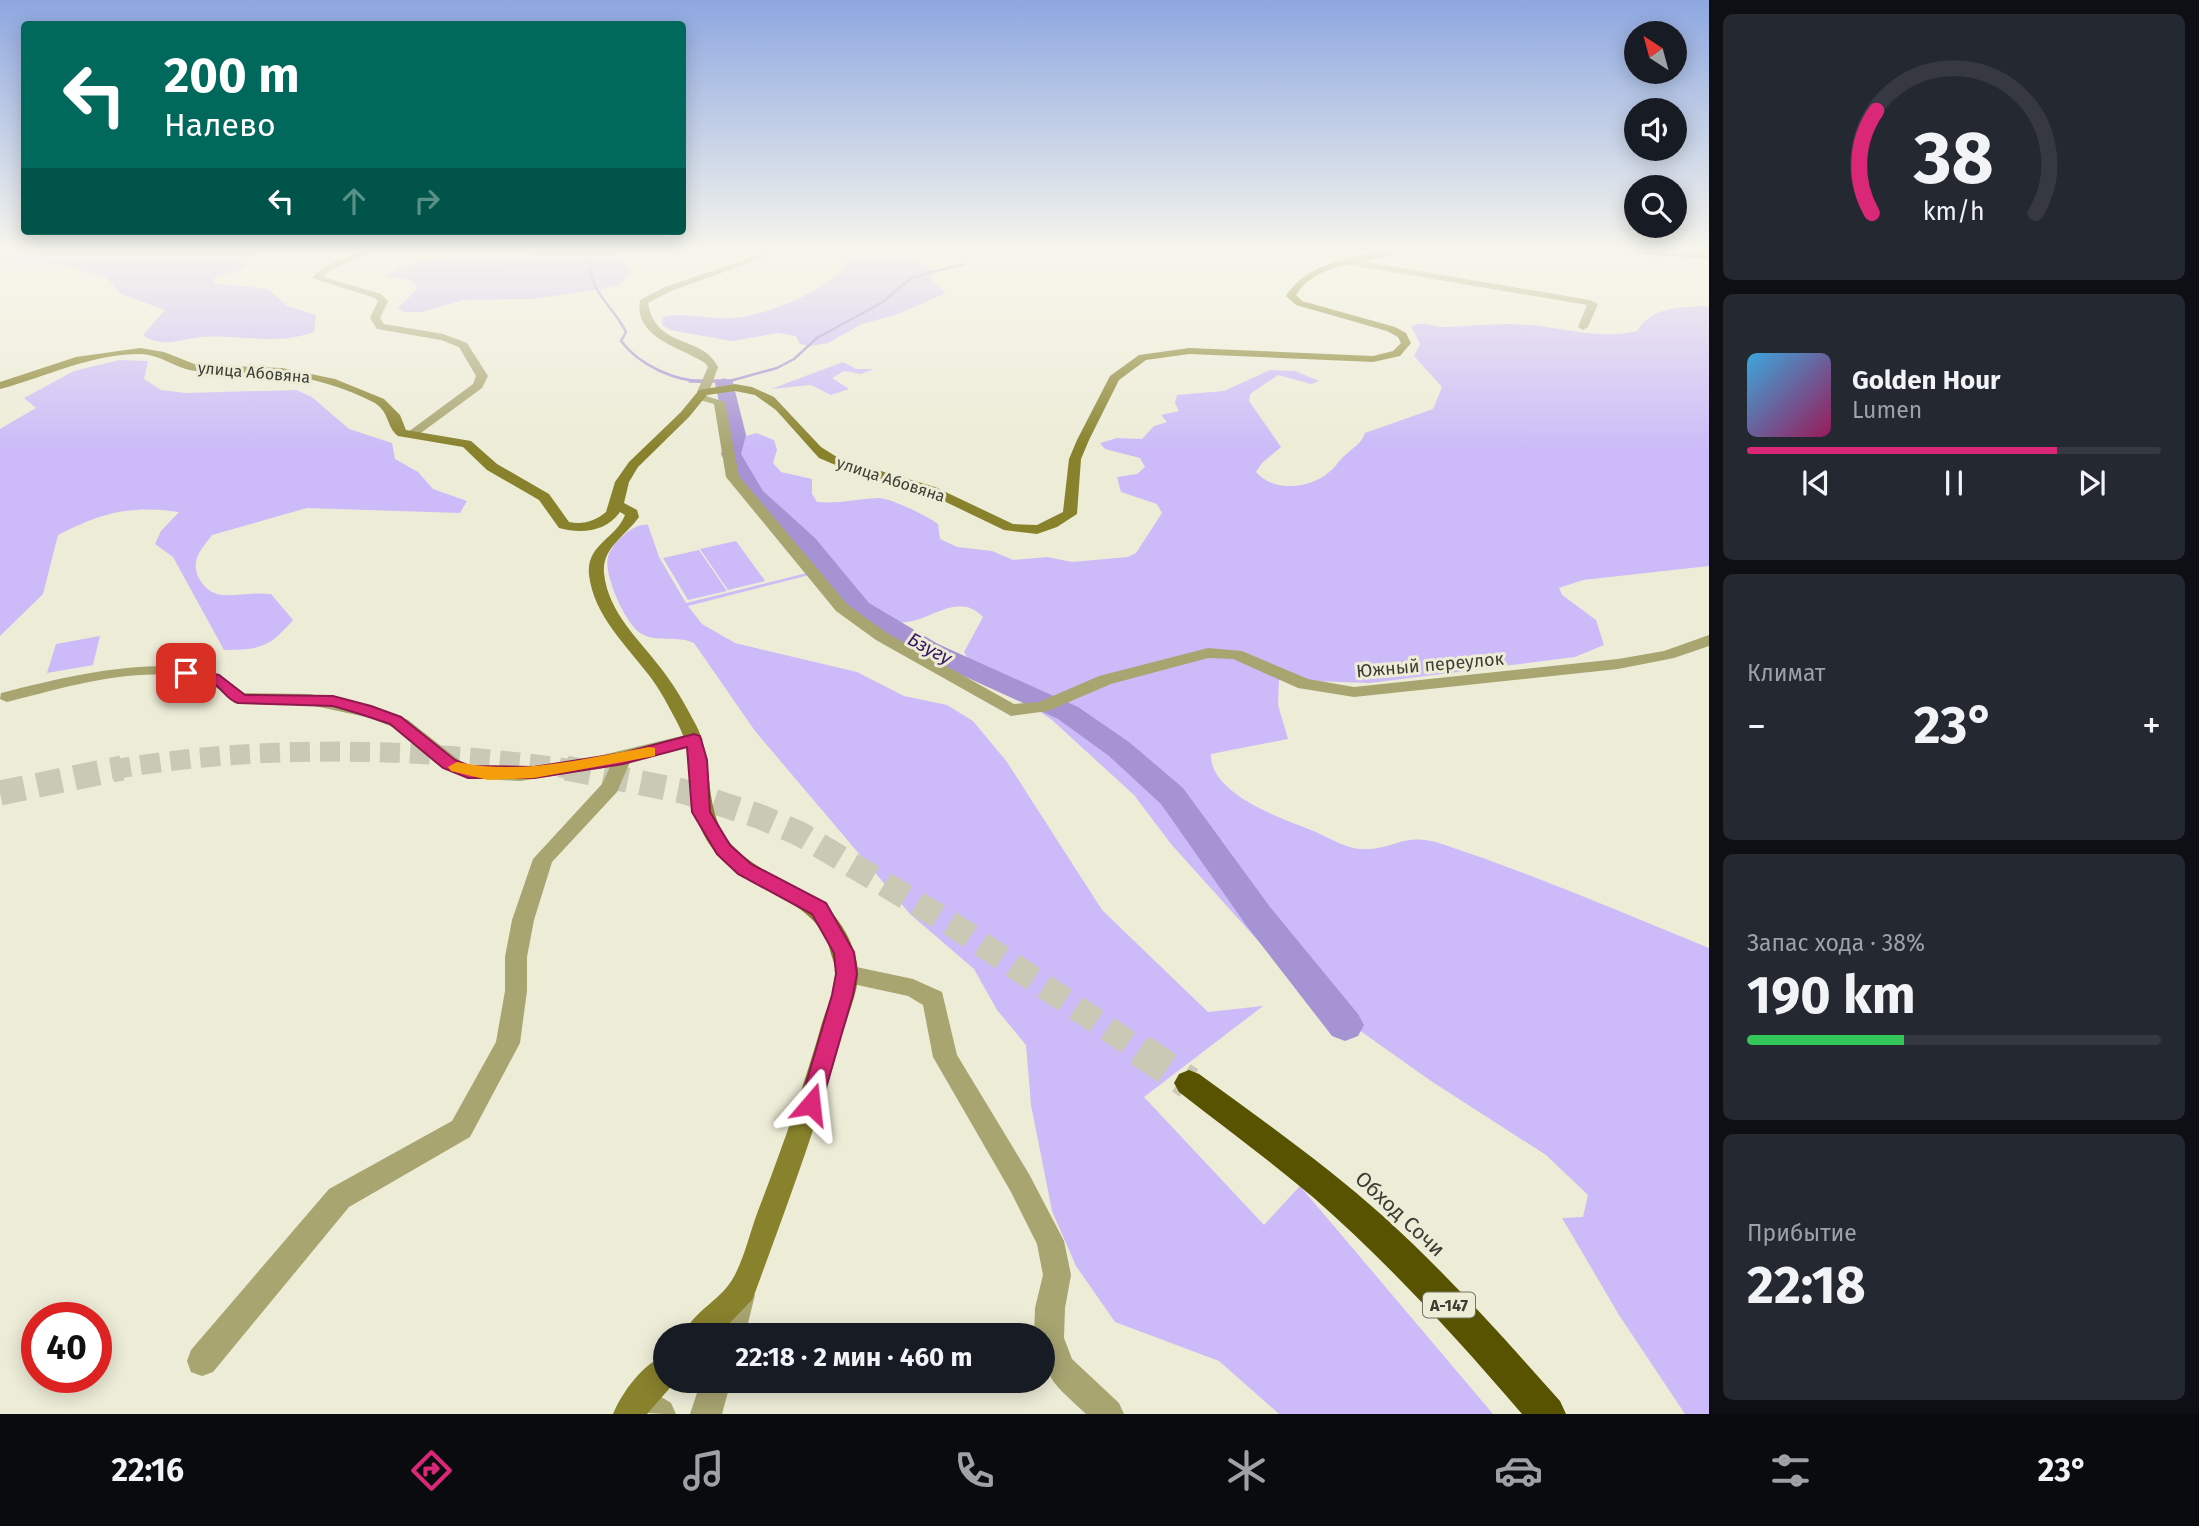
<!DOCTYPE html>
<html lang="ru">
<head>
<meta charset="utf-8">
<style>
  :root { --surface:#171b24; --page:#242831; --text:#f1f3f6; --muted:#9ea1a6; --line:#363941; --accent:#db2777 }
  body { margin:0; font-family:"Fira Sans",sans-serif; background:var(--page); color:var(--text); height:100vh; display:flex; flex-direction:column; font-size:26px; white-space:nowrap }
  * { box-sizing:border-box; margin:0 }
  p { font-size:23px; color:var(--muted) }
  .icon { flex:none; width:38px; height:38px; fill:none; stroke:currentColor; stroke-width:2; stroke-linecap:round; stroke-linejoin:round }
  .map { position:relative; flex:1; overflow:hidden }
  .panel { display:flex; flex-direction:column; gap:14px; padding:14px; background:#0d0f14; width:490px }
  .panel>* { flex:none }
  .guide { position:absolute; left:21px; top:21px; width:665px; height:214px; border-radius:7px; box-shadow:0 4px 18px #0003; background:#00695c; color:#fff; overflow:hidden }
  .needle { width:46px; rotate:324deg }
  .buttons { position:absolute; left:1624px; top:21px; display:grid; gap:14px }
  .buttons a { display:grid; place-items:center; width:63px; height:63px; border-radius:50%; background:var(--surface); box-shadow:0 4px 18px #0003; font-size:35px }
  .speed { position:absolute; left:21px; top:1302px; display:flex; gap:14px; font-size:35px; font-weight:700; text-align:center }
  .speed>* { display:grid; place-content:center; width:91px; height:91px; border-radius:50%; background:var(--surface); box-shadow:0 4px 18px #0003; line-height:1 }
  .speed .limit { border:10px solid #d22; background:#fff; color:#111 }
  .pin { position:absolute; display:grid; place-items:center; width:60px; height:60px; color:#fff; margin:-30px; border-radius:14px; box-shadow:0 4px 10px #0006 }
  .me { position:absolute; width:77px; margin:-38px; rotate:17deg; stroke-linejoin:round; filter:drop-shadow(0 0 5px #0008) }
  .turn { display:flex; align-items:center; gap:24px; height:147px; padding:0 28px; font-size:32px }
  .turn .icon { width:91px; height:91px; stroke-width:2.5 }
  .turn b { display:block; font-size:49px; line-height:60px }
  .lanes { display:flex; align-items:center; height:66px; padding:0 28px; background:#0003; justify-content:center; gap:35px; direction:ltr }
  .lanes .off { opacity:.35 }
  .big { font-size:52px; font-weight:700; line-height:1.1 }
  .panel .tile { flex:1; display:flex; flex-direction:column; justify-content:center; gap:10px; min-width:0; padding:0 24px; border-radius:10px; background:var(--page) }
  .panel .dial { align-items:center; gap:0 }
  .dial svg { height:182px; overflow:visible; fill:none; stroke:var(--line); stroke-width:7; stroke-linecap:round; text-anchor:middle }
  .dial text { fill:var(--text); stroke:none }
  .song { display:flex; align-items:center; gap:21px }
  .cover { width:84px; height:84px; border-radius:10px; background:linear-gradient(135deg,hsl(200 70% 55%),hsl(330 70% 35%)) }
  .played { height:7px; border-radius:4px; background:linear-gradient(90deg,var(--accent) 75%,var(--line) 75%) }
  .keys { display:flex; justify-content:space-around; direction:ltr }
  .heat { display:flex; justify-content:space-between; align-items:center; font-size:38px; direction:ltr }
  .charge { height:10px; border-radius:5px; background:linear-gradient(90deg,#34c759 38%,var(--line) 0) }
  .trip { position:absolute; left:653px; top:1323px; width:402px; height:70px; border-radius:35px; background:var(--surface); box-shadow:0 4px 18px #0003; font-weight:700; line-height:70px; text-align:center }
  .tabs { display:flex; height:112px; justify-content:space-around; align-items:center; background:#090b0e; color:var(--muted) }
  .tabs .icon { width:49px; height:49px }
  .tabs .selected { color:var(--accent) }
  .tabs b { font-size:32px; color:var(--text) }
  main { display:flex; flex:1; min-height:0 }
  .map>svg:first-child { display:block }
  .green { fill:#ccbbf8 }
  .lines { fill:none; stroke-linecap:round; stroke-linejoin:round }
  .stream-far1 { stroke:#a693d4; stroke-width:2.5 }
  .stream { stroke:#a693d4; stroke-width:3.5 }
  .river { fill:#a693d4; fill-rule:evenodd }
  .highway-tunnel-far2 { stroke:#cac9b6; stroke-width:20; stroke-dasharray:20 10; stroke-linecap:butt }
  .highway-tunnel-far1 { stroke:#cac9b6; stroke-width:25; stroke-dasharray:25 13; stroke-linecap:butt }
  .highway-tunnel { stroke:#cac9b6; stroke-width:33; stroke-dasharray:33 17; stroke-linecap:butt }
  .street { fill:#a8a571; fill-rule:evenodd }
  .secondary { fill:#88822d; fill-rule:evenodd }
  .highway { fill:#585300; fill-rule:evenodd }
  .route { fill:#db2777; stroke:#8e194d; stroke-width:2 }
  .slow { fill:#f59e0b }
  .labels { text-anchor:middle; stroke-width:6; stroke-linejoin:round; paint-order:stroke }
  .far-street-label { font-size:16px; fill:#3d3d34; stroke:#edecd7 }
  .shield { fill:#edecd7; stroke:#727265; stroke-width:2 }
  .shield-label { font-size:16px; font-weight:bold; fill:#3d3d34 }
  .street-label { font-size:18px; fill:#3d3d34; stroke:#edecd7 }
  .water-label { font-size:19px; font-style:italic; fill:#381864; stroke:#edecd7 }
  .near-street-label { font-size:21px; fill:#3d3d34; stroke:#edecd7 }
</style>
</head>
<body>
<main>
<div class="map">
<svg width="1709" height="1414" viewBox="0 0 1709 1414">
  <rect width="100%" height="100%" fill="#edecd7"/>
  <path class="green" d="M 0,250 L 268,250 L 246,261 L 246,268 L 214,278 L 214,283 L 268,289 L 287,306 L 316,315 L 314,332 C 277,346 239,334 201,337 C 188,338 175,343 163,342 C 155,341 148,340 143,335 L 165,310 L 121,294 L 108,279 L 64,265 L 0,261 Z
    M 531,250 L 620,250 L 621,260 L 632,272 L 619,286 L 533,299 L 463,300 L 423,312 L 404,312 L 398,308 L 418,288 L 409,280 L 386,276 C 413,252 491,257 527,257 Z
    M 864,250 C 896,250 906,253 933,271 L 931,280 L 946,293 L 898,314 L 862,324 L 828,343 L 810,346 L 800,344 L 796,336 L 778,333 L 732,341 L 670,330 L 662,325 L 663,317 C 688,312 708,320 732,318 C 763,317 830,290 846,264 L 842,259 Z
    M 1702,306 L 1709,307 L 1709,566 L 1583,580 L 1559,588 L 1562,595 L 1596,620 L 1604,645 L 1575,657 L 1370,683 L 1279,680 L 1278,705 L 1288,739 L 1211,754 C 1209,795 1286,820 1316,832 C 1329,838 1346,848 1360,849 C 1397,851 1400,831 1442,844 C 1533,874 1620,912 1709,948 L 1709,1414 L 1685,1414 L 1619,1315 L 1562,1218 L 1583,1217 L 1588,1195 L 1546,1155 L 1431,1081 L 1335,1013 L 1270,954 L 1171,844 L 1134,795 L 1052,720 L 973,666 L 964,652 L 983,617 C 955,588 927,628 893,622 C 866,617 844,589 825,571 L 688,606 L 702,624 L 735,643 L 857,672 L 904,696 L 947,705 L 973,721 L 1007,762 L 1102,910 L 1208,1012 L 1263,1006 L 1144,1097 L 1264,1225 L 1300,1186 L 1493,1414 L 1279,1414 L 1219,1361 L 1115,1322 L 1076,1266 L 1052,1211 L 1031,1105 L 1026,1045 L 997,1010 L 974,969 L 910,914 L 755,731 L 694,643 C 678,635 658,643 642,634 C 626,626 603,574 608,557 C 610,548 618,540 624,535 C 631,529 639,524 648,525 L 659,557 L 686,603 L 823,569 C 793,530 726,495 732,440 L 756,433 L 774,440 L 777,450 L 773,463 L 781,472 L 812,479 L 812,494 L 817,502 C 838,504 857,499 878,498 C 891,498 927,516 938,524 L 940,539 L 957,547 L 992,551 L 1013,560 L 1047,557 L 1072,562 L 1128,557 L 1136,553 L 1162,513 L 1157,504 L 1121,492 L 1117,477 L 1137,474 L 1145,467 L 1140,458 L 1105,449 L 1100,443 L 1117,438 L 1142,439 L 1154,426 L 1167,422 L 1161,415 L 1179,411 L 1175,403 L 1177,395 L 1224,391 L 1270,370 L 1295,371 L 1319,381 L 1311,384 L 1278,375 L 1250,394 L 1249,401 L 1281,447 L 1262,463 L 1256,472 C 1273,492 1309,489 1328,473 C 1334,469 1338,462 1343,457 C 1352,448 1361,445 1365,433 L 1433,409 L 1442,387 L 1414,356 L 1420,344 L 1411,326 C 1424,320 1434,328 1448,327 C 1474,326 1503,322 1529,325 C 1567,328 1600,340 1637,331 C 1652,307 1676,308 1702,306 Z
    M 119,360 L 148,361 L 144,379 L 161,390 L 186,393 L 296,390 L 312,397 L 349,429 L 392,443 L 395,459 L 418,472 L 433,489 L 467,501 L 460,513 L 307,508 L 212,535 C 207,542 199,551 197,558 C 191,574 206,594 222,595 C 238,596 254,592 271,594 L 293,620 C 270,647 260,650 224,650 L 173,557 L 155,544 L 161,531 L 179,512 C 130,505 101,513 58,535 L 43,594 L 0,636 L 0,429 L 36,408 L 24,398 L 74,371 Z
    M 843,362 L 856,369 L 874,369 L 861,374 L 844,371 L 832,378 L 849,389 L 831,395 L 811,385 L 771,389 Z
    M 736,541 L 765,581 L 728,590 L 700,549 Z
    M 699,550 L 727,591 L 688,600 L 663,558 Z
    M 100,636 L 93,665 L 47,673 L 56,644 Z"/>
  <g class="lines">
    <path class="stream-far1" d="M 591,250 C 584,291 610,300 626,332 L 621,341 C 640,366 675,381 706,382
      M 726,382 L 777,368 L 794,359 L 817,338 L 883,302 L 911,278 L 964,264"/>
    <path class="stream" d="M 690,381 L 732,381"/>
    <path class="river" d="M 724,378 L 733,383 L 746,435 L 741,454 L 763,491 L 815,538 L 869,603 L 938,644 L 1078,707 L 1129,742 L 1183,788 L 1270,907 L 1358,1014 L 1364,1025 L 1358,1036 L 1345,1041 L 1332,1036 L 1246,925 L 1161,804 L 1109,756 L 1058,719 L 920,656 L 851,613 L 799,548 L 747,500 L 721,454 L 726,435 L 715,383 Z"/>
    <path class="highway-tunnel-far2" d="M 111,770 C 262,743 426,748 578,770"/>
    <path class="highway-tunnel-far1" d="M 566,768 L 682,791 L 761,817 L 800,834 L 953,925 L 1142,1052
      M 0,793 L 122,768"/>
    <path class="highway-tunnel" d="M 1140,1050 L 1189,1083"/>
    <path class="street" d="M 364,250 L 376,250 L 329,271 L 323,277 L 381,294 L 388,301 L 380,318 L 384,324 L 443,334 L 467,343 L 488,376 L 482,388 L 414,438 L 404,435 L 473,384 L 476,376 L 459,347 L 441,340 L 377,329 L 370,318 L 378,301 L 375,298 L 312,278 L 323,267 Z
      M 773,250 L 786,250 L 671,291 L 648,303 C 656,350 702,334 718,367 L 709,392 L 703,395 L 725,402 L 739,476 L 848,605 L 887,633 L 1014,704 L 1039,702 L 1099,676 L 1208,648 L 1242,651 L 1308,679 L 1354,687 L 1618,659 L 1664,651 L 1709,635 L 1709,646 L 1674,658 L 1618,669 L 1354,697 L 1298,688 L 1233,659 L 1208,658 L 1111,684 L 1048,711 L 1011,716 L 876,640 L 836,611 L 726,477 L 714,404 L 693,398 L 701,395 L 697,392 L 708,367 L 705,363 C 681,347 633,338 640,300 L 665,287 Z
      M 1348,259 L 1590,300 L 1598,304 L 1588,327 L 1583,330 L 1578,327 L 1587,305 L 1345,264 Z
      M 167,666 L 219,675 L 244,693 L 310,694 L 384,710 L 408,720 L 464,764 L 492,769 L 520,768 L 582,760 L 694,733 L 703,739 L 700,743 L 630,762 L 617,792 L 552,862 L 534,920 L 527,957 L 527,991 L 520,1043 L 470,1137 L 349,1207 L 213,1372 L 202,1376 L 191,1372 L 187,1361 L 191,1350 L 329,1189 L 452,1121 L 496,1042 L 505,991 L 505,957 L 512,920 L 533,859 L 602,784 L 610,767 L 520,781 L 469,778 L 441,767 L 395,728 L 371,718 L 310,705 L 241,704 C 226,700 220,686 205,681 C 142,663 68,687 7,702 L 0,699 L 1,693 C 56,679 110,666 167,666 Z
      M 847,965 L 913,979 L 942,992 L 957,1055 L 1029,1174 L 1064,1241 L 1071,1275 L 1065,1308 L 1064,1338 L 1072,1359 L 1119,1403 L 1124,1414 L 1086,1414 C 1055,1384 1043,1381 1043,1335 L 1034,1335 L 1035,1308 L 1043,1275 L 1037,1244 L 1011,1192 L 933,1057 L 923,1005 L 908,996 L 839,981 L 836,974 L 839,967 Z
      M 741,1281 L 751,1285 L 755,1295 L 745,1335 L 715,1335 L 731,1285 Z
      M 701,1381 L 731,1381 L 722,1414 L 690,1414 Z
      M 639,1383 L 671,1403 L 676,1414 C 653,1414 633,1414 624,1398 L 628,1387 Z"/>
    <path class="secondary" d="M 1384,250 L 1401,250 C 1369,267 1318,259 1296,295 L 1302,301 L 1395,327 L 1406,333 L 1411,343 L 1400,356 L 1373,362 L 1189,354 L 1146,360 L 1119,380 L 1089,440 L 1081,459 L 1077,514 L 1057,527 L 1037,534 L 1004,530 L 925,492 L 845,469 L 819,458 L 776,410 L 755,395 L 735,391 L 707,395 L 689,417 L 638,467 L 629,482 L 624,503 L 637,510 L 639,517 C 626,536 602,547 604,573 C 608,613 640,640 663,671 C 676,688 686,706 696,725 C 716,764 701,809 731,844 C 767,884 820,883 846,933 C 852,944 858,960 858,973 C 859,989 847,1018 842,1034 C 819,1121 787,1205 756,1290 L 752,1300 L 718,1335 L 683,1335 C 693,1312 719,1301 732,1280 C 744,1260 750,1232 758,1211 C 781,1151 802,1092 820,1030 C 824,1013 835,992 836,974 C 836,968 833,960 831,954 C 819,897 749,894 716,853 C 678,806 702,772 678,724 C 669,707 660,689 648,674 C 625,644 594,615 589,575 C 586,544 616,539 625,515 L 620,512 C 606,532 581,534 559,528 L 539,500 L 487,470 L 463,447 L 398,436 C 386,427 390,411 373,402 C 346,388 312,378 282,374 C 253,371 224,375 196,371 C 176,369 160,354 140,354 C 90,354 46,377 0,389 L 0,382 L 76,357 L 140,348 L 164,352 L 197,365 L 282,368 L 335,379 L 384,399 L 400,415 L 406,430 L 471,441 L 497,464 L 549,494 L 569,522 C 584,525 595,521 606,512 L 615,482 L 629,462 L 681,412 L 699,390 L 735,384 L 752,387 L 774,397 L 821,447 L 840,459 L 935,487 L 1013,524 L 1037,525 L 1063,512 L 1069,459 L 1077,440 L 1110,376 L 1139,355 L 1189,348 L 1373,356 L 1393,351 L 1401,343 L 1398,337 L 1387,331 L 1296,305 L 1286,296 C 1306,264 1349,258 1384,250 Z
      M 1619,250 L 1709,253 L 1709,259 L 1623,253 Z
      M 665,1355 L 665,1381 L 676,1381 L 647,1414 L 613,1414 C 623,1391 642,1365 665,1355 Z"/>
    <path class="highway" d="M 1189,1070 L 1199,1074 C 1262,1120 1326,1165 1384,1217 C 1447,1274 1504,1338 1560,1401 L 1566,1414 L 1522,1414 C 1457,1338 1389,1264 1314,1198 C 1270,1161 1224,1127 1179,1092 L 1174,1083 L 1179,1074 Z"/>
  </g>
  <linearGradient id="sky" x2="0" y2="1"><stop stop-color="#8da7e0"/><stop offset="0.56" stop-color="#f7f6ed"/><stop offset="1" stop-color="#f7f6ed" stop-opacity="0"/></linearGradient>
  <rect width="1709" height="448" fill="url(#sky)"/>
  <path class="route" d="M 186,668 L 219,675 L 245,695 L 333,696 L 371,706 L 401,717 L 455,760 L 470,766 L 534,767 L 623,753 L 694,734 L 700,736 L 707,760 L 710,812 L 730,845 L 751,864 L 826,903 L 854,952 L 857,974 L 853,995 L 819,1112 L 811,1115 L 803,1112 L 800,1104 L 832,995 L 836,974 L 834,953 L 812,914 L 738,874 L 717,854 L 692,812 L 687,747 L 623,764 L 534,778 L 468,778 L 443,768 L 390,724 L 360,714 L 333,706 L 238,703 C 225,699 223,687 210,682 C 201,679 190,679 181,676 L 179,673 Z"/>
  <path class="slow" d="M 649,747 L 655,748 L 655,756 L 534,778 L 488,780 L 451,771 L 448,767 L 457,762 C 521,776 586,758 649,747 Z"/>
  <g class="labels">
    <g class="far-street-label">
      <text transform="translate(254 372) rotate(5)" y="6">улица Абовяна</text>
      <text transform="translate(891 479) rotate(18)" y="6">улица Абовяна</text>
    </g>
    <rect class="shield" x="1423" y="1292.5" width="52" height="25" rx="5"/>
    <g class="shield-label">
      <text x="1449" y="1311">А-147</text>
    </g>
    <g class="street-label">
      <text transform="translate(1430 665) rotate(-5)" y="6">Южный переулок</text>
    </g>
    <g class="water-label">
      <text transform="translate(930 648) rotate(28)" y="7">Бзугу</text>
    </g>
    <g class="near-street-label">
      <text transform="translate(1400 1214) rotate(43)" y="7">Обход Сочи</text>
    </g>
  </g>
</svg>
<div class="buttons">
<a><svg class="needle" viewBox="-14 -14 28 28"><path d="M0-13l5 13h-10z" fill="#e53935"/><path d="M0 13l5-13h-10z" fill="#9ea1a6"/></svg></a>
<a><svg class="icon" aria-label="sound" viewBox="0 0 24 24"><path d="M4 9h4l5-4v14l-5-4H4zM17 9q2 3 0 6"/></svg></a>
<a><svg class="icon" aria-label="search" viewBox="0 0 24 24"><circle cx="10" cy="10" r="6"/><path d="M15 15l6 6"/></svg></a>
</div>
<div class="speed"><div class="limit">40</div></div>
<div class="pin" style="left:186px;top:673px;background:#d93025"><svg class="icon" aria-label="arrive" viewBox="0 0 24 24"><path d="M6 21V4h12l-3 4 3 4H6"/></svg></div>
<svg class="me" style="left:811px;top:1104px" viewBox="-20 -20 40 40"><path d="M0-17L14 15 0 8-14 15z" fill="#db2777" stroke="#fff" stroke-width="4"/></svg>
<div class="trip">22:18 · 2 мин · 460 m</div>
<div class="guide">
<div class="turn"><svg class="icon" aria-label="left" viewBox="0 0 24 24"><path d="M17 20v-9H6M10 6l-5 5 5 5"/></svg><div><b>200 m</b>Налево</div></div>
<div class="lanes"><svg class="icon" aria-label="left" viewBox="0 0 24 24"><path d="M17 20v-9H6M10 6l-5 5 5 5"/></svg><svg class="icon off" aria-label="ahead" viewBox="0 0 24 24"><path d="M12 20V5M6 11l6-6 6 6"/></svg><svg class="icon off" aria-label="right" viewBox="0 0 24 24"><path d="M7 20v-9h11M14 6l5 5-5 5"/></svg></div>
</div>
</div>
<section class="panel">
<div class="tile dial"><svg viewBox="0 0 100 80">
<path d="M14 69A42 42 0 1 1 86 69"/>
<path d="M14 69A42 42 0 0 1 16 24" stroke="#db2777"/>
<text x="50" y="56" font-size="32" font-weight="700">38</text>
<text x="50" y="72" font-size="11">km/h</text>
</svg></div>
<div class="tile">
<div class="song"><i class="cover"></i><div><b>Golden Hour</b><p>Lumen</p></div></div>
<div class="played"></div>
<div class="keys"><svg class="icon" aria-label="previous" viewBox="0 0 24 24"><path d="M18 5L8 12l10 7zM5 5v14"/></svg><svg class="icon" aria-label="pause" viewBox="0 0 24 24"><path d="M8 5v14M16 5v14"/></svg><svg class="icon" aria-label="next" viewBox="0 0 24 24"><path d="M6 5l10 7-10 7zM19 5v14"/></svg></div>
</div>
<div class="tile"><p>Климат</p>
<div class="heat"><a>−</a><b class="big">23°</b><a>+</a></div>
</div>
<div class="tile"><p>Запас хода · 38%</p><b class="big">190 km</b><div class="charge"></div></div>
<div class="tile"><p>Прибытие</p><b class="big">22:18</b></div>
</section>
</main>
<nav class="tabs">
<b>22:16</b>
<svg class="icon selected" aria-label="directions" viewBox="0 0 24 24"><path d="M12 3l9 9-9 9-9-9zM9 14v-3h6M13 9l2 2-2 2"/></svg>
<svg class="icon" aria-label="music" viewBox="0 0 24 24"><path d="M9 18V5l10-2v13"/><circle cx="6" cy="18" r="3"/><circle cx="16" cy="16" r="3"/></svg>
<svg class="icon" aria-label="phone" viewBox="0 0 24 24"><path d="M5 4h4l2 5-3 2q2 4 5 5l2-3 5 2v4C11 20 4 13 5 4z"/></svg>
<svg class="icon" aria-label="climate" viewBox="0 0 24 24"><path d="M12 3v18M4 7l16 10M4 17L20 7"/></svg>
<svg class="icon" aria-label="car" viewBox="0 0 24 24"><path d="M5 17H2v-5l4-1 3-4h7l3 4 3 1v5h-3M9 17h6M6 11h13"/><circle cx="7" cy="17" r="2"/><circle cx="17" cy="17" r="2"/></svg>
<svg class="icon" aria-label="filters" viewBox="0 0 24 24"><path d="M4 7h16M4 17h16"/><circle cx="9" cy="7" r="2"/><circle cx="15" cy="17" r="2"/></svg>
<b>23°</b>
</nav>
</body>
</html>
